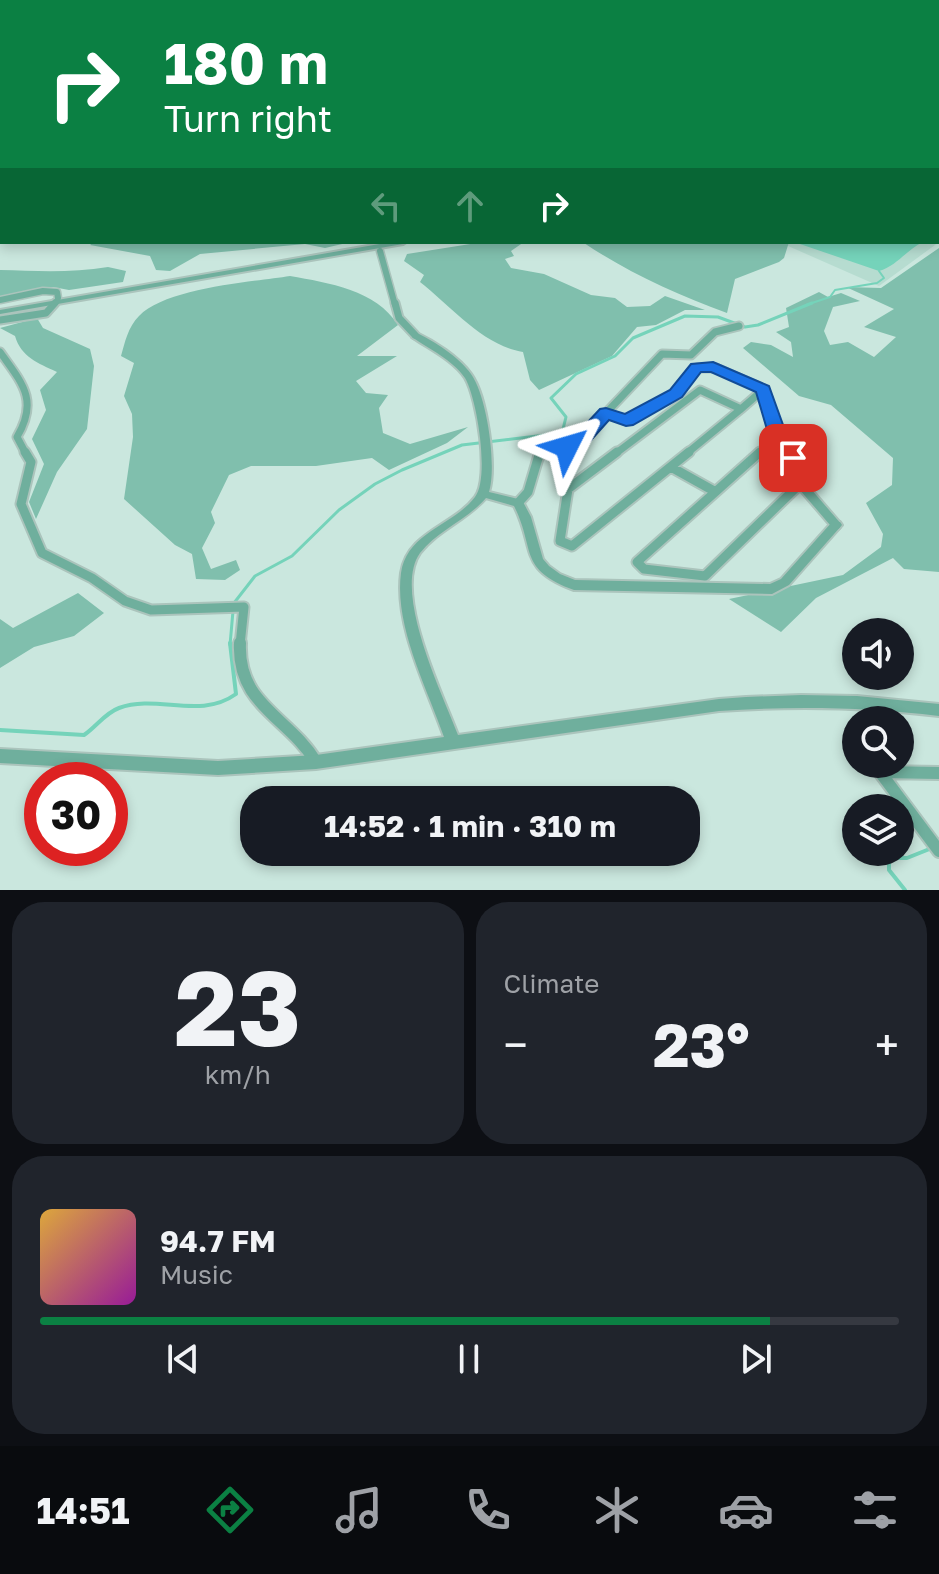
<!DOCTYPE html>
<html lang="en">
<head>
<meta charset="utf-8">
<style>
  :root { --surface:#171b24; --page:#20242c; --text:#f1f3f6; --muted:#9ea1a6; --line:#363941; --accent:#0b8043 }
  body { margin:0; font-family:"Golos Text",sans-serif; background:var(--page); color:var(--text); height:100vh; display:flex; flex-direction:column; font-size:30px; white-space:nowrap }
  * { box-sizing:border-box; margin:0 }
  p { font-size:26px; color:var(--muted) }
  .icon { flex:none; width:44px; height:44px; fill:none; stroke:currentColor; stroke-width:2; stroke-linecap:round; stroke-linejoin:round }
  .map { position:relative; height:890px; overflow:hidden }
  .sheet { display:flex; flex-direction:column; gap:12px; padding:12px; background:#0d0f14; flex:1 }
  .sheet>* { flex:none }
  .banner { position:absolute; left:0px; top:0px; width:940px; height:244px; box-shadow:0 4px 12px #0003; background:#0b8043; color:#fff; overflow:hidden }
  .fabs { position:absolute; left:842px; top:618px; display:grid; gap:16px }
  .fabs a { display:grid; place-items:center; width:72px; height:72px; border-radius:50%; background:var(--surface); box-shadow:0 4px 12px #0003; font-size:40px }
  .speed { position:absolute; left:24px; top:762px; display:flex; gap:16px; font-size:40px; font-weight:700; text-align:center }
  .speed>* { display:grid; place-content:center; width:104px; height:104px; border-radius:50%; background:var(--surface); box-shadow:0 4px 12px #0003; line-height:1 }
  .speed .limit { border:12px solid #d22; background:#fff; color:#111 }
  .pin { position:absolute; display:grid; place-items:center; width:68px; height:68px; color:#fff; margin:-34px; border-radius:16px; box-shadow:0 4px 12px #0006 }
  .me { position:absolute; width:88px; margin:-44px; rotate:50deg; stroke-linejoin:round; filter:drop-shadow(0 0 6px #0008) }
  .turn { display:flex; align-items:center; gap:28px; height:168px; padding:0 32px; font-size:36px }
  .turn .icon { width:104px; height:104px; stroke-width:2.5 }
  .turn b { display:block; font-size:56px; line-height:68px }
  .lanes { display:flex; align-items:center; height:76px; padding:0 32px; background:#0003; justify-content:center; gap:40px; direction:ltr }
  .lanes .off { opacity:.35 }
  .big { font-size:60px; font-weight:700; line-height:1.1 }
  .sheet .tile { flex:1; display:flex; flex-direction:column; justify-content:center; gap:12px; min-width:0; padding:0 28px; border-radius:32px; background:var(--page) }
  .sheet .dial { align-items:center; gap:0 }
  .dial b { font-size:104px; line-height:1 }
  .song { display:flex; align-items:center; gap:24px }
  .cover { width:96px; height:96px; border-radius:12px; background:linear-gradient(135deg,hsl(40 70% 55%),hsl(300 70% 35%)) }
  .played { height:8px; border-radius:4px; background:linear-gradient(90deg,var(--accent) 85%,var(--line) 85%) }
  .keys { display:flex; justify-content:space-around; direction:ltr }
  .heat { display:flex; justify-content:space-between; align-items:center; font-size:44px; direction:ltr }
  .sheet .tiles { flex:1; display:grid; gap:12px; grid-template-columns:1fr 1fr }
  .tile:last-child { grid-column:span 2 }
  .trip { position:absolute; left:240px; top:786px; width:460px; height:80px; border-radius:32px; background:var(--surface); box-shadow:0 4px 12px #0003; font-weight:700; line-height:80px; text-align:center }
  .tabs { display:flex; height:128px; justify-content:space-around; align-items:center; background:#090b0e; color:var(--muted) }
  .tabs .icon { width:56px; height:56px }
  .tabs .active { color:var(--accent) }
  .tabs b { font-size:36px; color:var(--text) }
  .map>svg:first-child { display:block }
  .built { fill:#b6dcd0 }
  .green { fill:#80bfad }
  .water { fill:#75d3ba }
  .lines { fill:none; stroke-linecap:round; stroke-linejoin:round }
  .stream-far2 { stroke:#75d3ba; stroke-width:2 }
  .stream-far1 { stroke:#75d3ba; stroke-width:3 }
  .stream { stroke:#75d3ba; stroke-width:4 }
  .minor-far3-casing { stroke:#abc4bc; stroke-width:9 }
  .minor-far2-casing { stroke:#abc4bc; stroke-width:11 }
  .minor-far1-casing { stroke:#abc4bc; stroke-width:13 }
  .minor-casing { stroke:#abc4bc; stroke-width:16 }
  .tertiary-casing { stroke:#abc4bc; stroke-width:4 }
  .minor-far3 { stroke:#6faf9d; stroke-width:6 }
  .minor-far2 { stroke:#6faf9d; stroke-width:7 }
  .minor-far1 { stroke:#6faf9d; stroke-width:9 }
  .minor { stroke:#6faf9d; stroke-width:12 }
  .tertiary { fill:#6faf9d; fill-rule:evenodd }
  .route { fill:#1a73e8; stroke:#114b97; stroke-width:2 }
</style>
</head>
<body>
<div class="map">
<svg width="939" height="890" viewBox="0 0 939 890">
  <rect width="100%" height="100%" fill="#cae7de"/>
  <path class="built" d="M 939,99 L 939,242 L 879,286 L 779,242 L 938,242 Z"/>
  <path class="green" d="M 94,242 L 351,242 L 325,248 L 305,244 L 200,254 L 170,271 L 156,270 L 150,256 L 90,245 Z
    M 483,242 L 524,242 L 511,251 L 514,256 L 505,259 L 511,268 L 544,274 L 591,295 L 615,298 L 627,307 L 650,306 L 665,296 L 705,310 L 685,310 L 656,325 L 637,327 L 612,356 L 539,390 L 530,380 L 523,352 C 482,345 452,307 420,282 L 424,275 L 404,261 L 407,254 Z
    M 789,242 L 784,258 L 779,262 L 735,279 L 727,313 C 676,294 629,273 584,243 Z
    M 939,248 L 939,572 L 904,569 L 893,558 L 816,598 L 781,632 L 729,599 L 843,575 L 881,547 L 883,534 L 866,503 L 892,485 L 893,458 L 831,405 L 799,396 L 743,348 L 751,342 L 771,345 L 793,357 L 791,342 L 776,332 L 789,327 L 786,308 L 819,292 L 828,297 L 841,293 L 860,301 L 833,307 L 824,331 L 830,345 L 848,342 L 874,357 L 896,337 L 864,327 L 894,309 L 846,287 L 881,288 Z
    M 108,267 L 126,271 L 123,282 L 69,290 L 53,287 L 35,289 L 0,297 L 0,270 C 37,271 72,273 108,267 Z
    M 290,276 C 329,283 376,290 398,325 L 357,356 L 397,356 L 356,381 L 366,393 L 388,395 L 379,408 L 383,433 L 410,444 L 468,427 L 447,443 L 389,470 L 372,458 L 316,466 L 251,466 L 229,475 L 211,512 L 215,523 L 202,548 L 211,569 L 236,560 L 240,570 L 225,580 L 196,579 L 192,554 L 175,545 L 124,499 L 133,437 L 132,414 L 124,396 L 134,363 L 121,356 C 125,342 128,327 139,316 C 166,288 252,282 290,276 Z
    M 37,318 L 43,328 L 90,349 L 94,366 L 87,429 L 57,472 L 36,519 L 29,502 L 44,464 L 32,439 L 46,410 L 40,390 L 57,372 C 38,363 21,357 15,336 L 0,328 Z
    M 78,593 L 104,613 L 74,636 L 34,647 L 0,668 L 0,619 L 13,628 Z"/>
  <path class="water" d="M 803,242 L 923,242 C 906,250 897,266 879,271 L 800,244 Z"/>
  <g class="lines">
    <path class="stream-far2" d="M 806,305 L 830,297 L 835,290 L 877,283 L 884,278 L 879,271"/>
    <path class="stream-far1" d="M 234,603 L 255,576 L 292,556 L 339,510 L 375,484 L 402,470 L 462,445 L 562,433 L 566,417 L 551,398 L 576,374 L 615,356 L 633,338 L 685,316 L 718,317 L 745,327 L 758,325 L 812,303
      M 230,645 L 233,611"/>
    <path class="stream" d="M 0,730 L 84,735 C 96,727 105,713 119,708 C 157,694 200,720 236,694 L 230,643
      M 905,890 L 889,870 L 889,858 L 907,858 L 932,848"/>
    <g class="minor-far3-casing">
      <path id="minor-far3" d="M 380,251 L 395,305
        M 0,300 L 43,291 L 57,292 L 58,298
        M 53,305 L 57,301"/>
    </g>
    <g class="minor-far2-casing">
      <path id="minor-far2" d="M 395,303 L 399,318 L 415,335
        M 0,320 L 46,313 L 55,303
        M 0,352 C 22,383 39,400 17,437 L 26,454
        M 741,409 L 764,389
        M 606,413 L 662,354 L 691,355 L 715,332 L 739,326
        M 543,454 L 579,443 L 606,413 L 626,421 L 676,393 L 697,368 L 716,368 L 764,389 L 783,450 L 787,454
        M 615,454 L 700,390 L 741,409
        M 686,454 L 741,409
        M 758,454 L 779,435"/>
    </g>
    <g class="minor-far1-casing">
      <path id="minor-far1" d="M 25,452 L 31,462 L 21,504 L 42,553 L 92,578 L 125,601 L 151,610 L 244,607 L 240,645
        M 617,452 L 568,489 L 560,541 L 572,546 L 689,452
        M 760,452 L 637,562 L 644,569 L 705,576 L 803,481
        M 785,452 L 798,464 L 805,489 L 836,525
        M 671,467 L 714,491
        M 518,503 L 528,492 L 539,455 L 549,452"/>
    </g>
    <g class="minor-casing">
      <path id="minor" d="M 240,643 C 237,705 289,717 316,762
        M 880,772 L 939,851
        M 880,772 L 939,773"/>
    </g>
    <g class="tertiary-casing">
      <path id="tertiary" d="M 938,99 L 939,99 L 939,101 L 938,101 Z
        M 938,137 L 939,137 L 939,141 L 938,141 Z
        M 391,242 L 406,242 L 403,244 L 0,314 L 0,310 Z
        M 415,332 C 434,341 459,357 471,374 C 487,396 497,466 489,492 L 522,500 L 531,517 L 543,559 L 549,566 L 560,574 L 575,580 L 770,584 L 781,579 L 832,522 L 840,522 L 842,525 L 789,585 L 772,594 L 574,590 C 517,569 536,549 514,506 L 486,498 C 467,520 438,530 420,553 C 392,592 443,695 458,735 L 719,699 L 746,697 L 801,695 L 857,696 L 939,704 L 939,716 C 866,707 793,706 719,711 L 316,769 L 218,775 L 0,763 L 0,749 L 218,761 L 316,755 L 444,737 C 427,688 394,626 401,573 C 407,532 453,526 475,497 C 490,478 477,398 465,378 C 453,360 429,349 412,337 L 412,333 Z"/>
    </g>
    <use href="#minor-far3" class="minor-far3"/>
    <use href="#minor-far2" class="minor-far2"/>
    <use href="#minor-far1" class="minor-far1"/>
    <use href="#minor" class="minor"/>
    <use href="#tertiary" class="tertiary"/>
  </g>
  <linearGradient id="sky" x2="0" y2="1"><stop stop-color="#7ac0d6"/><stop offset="0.44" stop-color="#e7f4f0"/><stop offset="1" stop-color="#e7f4f0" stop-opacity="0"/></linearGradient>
  <rect width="939" height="223" fill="url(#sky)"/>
  <path class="route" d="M 713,362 L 769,386 L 791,447 L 802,458 L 799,462 L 786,462 L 773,450 L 756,392 L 711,372 L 701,372 L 682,397 L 633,425 L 626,426 L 609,420 L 585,447 L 567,453 L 558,447 L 572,439 L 600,409 L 606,408 L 625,414 L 670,390 L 691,364 Z"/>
</svg>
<div class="fabs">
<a><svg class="icon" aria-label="sound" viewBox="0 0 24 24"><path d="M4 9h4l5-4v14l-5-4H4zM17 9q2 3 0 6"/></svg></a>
<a><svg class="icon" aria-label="search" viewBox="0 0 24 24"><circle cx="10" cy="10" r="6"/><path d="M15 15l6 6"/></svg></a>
<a><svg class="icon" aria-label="layers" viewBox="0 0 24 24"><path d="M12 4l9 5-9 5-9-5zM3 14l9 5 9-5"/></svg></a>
</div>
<div class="speed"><div class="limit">30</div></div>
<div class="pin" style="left:793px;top:458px;background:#d93025"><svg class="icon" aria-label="arrive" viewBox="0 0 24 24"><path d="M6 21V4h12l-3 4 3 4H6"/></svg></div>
<svg class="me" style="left:567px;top:447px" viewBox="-20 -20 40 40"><path d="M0-17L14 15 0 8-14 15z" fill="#1a73e8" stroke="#fff" stroke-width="4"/></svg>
<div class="trip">14:52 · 1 min · 310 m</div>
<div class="banner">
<div class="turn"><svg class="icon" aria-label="right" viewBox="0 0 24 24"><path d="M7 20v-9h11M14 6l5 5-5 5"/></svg><div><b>180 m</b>Turn right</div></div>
<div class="lanes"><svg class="icon off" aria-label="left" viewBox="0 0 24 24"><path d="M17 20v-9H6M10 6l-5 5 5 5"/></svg><svg class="icon off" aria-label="ahead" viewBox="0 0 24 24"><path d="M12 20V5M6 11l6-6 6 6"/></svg><svg class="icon" aria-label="right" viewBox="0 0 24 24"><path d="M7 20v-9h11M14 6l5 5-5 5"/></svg></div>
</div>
</div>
<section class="sheet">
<div class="tiles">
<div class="tile dial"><b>23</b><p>km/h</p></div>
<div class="tile"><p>Climate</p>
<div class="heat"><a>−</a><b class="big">23°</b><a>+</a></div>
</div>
<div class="tile">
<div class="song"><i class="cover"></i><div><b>94.7 FM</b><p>Music</p></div></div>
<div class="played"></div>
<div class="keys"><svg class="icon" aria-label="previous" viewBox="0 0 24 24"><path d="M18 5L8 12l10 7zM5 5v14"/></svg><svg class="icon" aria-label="pause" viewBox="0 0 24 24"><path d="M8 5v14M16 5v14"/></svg><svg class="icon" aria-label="next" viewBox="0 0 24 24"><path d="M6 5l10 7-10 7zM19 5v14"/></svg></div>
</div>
</div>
</section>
<nav class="tabs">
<b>14:51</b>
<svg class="icon active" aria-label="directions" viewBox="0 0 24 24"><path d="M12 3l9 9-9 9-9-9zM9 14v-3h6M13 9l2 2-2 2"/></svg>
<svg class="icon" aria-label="music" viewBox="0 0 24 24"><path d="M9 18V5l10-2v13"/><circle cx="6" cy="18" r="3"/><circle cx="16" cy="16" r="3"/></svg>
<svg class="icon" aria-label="phone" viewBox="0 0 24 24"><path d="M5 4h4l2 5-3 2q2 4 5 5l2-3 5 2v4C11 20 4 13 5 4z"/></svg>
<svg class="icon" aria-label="climate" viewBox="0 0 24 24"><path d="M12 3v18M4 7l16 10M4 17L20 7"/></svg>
<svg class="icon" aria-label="car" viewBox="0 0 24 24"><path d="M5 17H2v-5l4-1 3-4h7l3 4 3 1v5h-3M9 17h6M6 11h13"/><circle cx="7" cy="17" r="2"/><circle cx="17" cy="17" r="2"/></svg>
<svg class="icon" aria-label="filters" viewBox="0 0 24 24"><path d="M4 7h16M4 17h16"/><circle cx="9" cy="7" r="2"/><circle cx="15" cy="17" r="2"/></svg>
</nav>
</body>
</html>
